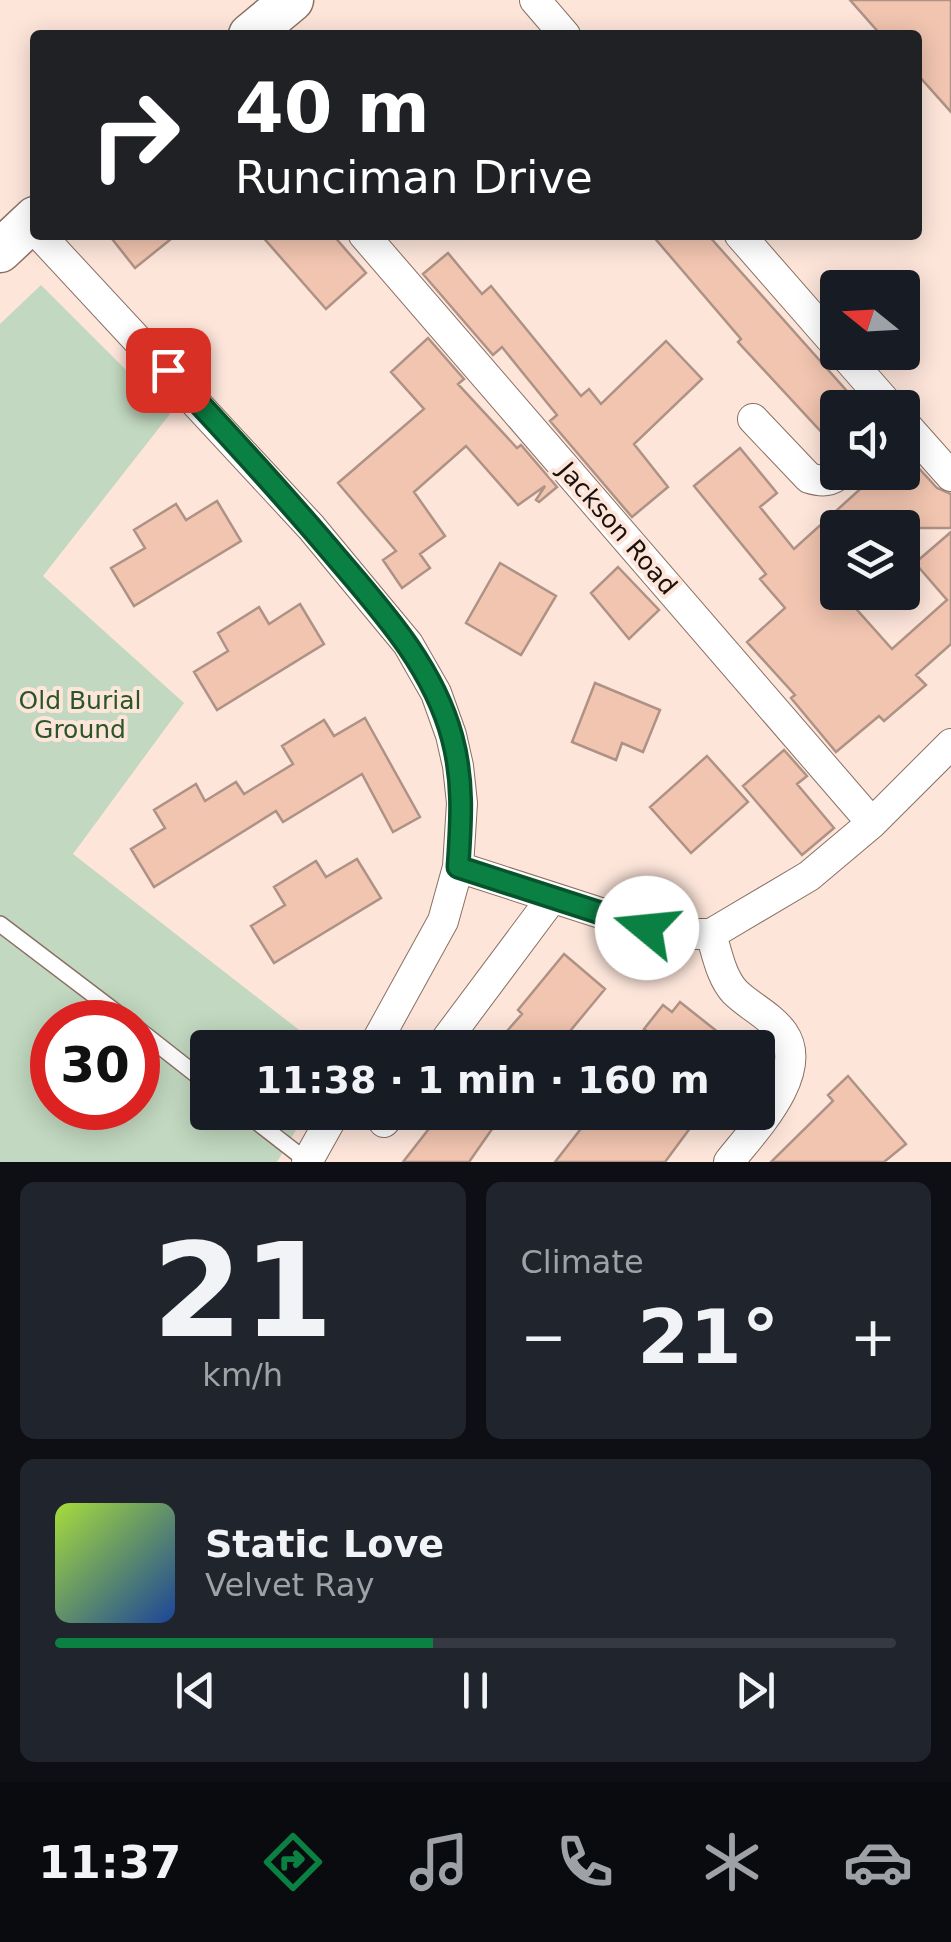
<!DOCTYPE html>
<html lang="en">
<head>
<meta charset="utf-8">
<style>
  :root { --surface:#171b24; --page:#20242c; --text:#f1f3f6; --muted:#9ea1a6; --line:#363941; --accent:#0b8043 }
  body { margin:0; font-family:"DejaVu Sans",sans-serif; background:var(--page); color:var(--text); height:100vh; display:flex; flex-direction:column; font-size:38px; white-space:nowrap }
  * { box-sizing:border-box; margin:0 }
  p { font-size:32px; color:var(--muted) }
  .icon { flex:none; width:55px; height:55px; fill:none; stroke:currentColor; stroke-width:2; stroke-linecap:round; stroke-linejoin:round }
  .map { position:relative; height:1162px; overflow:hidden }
  .details { display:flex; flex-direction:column; gap:20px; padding:20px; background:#0d0f14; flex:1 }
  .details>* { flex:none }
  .banner { position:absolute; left:30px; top:30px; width:892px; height:210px; border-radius:10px; box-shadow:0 5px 25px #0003; background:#202124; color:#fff; overflow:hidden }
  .needle { width:65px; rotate:288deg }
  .tools { position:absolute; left:820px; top:270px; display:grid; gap:20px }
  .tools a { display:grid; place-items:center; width:100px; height:100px; border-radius:10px; background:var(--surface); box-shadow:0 5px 25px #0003; font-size:50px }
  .speed { position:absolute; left:30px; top:1000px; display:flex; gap:20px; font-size:50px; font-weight:700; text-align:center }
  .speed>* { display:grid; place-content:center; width:130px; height:130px; border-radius:50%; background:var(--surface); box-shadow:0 5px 25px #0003; line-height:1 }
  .speed .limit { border:15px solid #d22; background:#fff; color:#111 }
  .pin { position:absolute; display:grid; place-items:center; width:85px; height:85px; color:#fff; margin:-42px; border-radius:20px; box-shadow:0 5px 15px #0006 }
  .me { position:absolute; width:110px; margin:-55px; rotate:287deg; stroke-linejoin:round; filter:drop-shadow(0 0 8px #0008) }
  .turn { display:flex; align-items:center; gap:35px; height:210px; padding:0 40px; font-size:45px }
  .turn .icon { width:130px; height:130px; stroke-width:2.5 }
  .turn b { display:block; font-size:70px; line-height:85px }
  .big { font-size:75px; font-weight:800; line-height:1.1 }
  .details .card { flex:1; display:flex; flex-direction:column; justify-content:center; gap:15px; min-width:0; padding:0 35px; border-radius:15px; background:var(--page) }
  .details .dial { align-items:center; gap:0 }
  .dial b { font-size:130px; line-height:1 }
  .song { display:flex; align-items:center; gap:30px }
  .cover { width:120px; height:120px; border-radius:15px; background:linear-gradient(135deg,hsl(80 70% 55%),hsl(220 70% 35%)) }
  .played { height:10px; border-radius:5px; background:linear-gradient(90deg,var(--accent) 45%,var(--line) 45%) }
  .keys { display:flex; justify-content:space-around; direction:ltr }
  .heat { display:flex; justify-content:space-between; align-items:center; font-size:55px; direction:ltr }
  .details .tiles { flex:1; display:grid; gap:20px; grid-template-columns:1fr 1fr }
  .card:last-child { grid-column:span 2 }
  .trip { position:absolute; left:190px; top:1030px; width:585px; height:100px; border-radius:10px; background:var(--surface); box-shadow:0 5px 25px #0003; font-weight:800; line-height:100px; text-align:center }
  .tabs { display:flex; height:160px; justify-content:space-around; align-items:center; background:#090b0e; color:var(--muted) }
  .tabs .icon { width:70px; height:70px }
  .tabs .current { color:var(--accent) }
  .tabs b { font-size:45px; color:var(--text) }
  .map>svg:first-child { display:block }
  .green { fill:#c2d8c0; fill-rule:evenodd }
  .building { fill:#f1c5b0; stroke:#ae9285; stroke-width:2.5 }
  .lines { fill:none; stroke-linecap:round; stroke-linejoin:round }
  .lane-casing { stroke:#8a7063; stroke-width:18 }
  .street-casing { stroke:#8a7063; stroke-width:32 }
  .secondary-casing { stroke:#8a7063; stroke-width:45 }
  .lane { stroke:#fff; stroke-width:15 }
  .street { stroke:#fff; stroke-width:30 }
  .secondary { stroke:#fff; stroke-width:42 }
  .route-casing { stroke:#07532c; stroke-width:25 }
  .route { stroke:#0b8043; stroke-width:18 }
  .labels { text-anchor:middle; stroke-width:8; stroke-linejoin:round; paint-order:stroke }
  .street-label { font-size:25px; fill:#1a110c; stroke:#fde5da }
  .park-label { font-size:25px; fill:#2a5627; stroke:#fde5da }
</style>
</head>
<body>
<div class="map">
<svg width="951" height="1162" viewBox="0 0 951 1162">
  <rect width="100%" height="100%" fill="#fde5da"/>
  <path class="green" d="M 41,285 L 170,414 L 43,576 L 184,703 L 73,854 L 321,1047 L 208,1048 L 208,1112 L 306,1113 L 277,1162 L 0,1162 L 0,324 ZM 52,1022 L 138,1022 L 138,1108 L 52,1108 Z"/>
  <path class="building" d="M 850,0 L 951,0 L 951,112 L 918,75 L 918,35 L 881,35 Z
    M 109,235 L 176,235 L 135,268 Z
    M 261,235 L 333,235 L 366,273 L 326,309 Z
    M 652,235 L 708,235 L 862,408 L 838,408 L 838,450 L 738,342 L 741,339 Z
    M 448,253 L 482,294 L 491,286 L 581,396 L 589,389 L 601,404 L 666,341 L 702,379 L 634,444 L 668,487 L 632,517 L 550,421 L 557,415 L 502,347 L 493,355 L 423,274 Z
    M 428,338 L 464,379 L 458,384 L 517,448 L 521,445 L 557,487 L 539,502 L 536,500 L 545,486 L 518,505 L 466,446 L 414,492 L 445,536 L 420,554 L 430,568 L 402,588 L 383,560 L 396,551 L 338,483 L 424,409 L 391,372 Z
    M 740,448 L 777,493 L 760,507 L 794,549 L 879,472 L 902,472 L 903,451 L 937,488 L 951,494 L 951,528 L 838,528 L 838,592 L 841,592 L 892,649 L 947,600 L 915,563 L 951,532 L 951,644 L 916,675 L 926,685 L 884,721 L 879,716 L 836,752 L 791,698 L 795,695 L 747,642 L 785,608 L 760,579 L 766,574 L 694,486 Z
    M 217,501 L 241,541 L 134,606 L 111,568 L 145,548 L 134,530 L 176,504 L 186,520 Z
    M 500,563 L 556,596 L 521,655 L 466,623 Z
    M 618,567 L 659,610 L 629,639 L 591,593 Z
    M 300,604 L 324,644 L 217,710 L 194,672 L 228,651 L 218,633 L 259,607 L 269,624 Z
    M 595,683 L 660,710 L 643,752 L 622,743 L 616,760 L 572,742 Z
    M 365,718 L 420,817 L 393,832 L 362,774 L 283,822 L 276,811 L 154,887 L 131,849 L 165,828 L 154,810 L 196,784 L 205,801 L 236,782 L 244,794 L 293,764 L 282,746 L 324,720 L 334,736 Z
    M 784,750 L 807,776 L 797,784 L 834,828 L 802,855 L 743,786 Z
    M 707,756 L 748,802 L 691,853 L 650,807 Z
    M 357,859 L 381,898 L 274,963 L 251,926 L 285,905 L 274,887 L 316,861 L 326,877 Z
    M 564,954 L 605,989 L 556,1048 L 492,1048 L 522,1014 L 518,1010 Z
    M 680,1002 L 738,1048 L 667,1048 L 644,1029 L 663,1005 L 672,1012 Z
    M 848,1076 L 906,1144 L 884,1162 L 771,1162 L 833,1101 L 828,1095 Z
    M 442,1112 L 504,1112 L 469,1162 L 403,1162 Z
    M 594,1112 L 702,1112 L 665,1162 L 555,1162 Z"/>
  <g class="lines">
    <g class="lane-casing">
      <path id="lane" d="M 0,924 L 129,1022
        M 138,1029 L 208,1084
        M 244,1112 L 307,1161"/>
    </g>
    <g class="street-casing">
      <path id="street" d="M 535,0 L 565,35
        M 40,235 L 311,527 L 408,644 L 436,693 L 451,735 L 458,766 L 462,803 L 458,867 L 443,921 L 373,1048
        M 364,235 L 872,823
        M 740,235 L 838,347
        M 842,352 L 891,408
        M 753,419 L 809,478 C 822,482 831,482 842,472
        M 902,421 L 951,476
        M 458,867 L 647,928 L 675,934 L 711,934 L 809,876 L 872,823 L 951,744
        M 711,934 C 717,953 721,977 735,992 C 749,1006 771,1016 783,1033 C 811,1073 752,1132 729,1162
        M 440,1048 L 552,898
        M 384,1122 L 392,1112
        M 307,1162 L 335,1112"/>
    </g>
    <g class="secondary-casing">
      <path id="secondary" d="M 250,35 L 292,0
        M 0,251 L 35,218"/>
    </g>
    <use href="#lane" class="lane"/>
    <use href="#street" class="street"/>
    <use href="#secondary" class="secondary"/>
  </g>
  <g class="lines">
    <g class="route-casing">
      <path id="route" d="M 168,370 C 226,432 283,494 337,558 C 384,613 433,667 452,737 C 464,781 461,822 458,867 L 647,928"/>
    </g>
    <use href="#route" class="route"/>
  </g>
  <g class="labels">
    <g class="street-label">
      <text transform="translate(618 528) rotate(49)" y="9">Jackson Road</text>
    </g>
    <g class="park-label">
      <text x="80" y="709">Old Burial<tspan x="80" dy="29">Ground</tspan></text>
    </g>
  </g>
</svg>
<div class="tools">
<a><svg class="needle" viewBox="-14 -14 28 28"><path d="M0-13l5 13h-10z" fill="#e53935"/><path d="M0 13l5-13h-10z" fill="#9ea1a6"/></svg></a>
<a><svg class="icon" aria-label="sound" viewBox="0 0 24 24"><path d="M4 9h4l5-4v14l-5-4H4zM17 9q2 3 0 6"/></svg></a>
<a><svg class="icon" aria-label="layers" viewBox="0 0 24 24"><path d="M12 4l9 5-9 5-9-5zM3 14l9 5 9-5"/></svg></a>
</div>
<div class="speed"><div class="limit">30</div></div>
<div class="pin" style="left:168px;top:370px;background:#d93025"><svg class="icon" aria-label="arrive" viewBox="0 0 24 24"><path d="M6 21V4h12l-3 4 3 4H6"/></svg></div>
<svg class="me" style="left:647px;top:928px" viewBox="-20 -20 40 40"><circle r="19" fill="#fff"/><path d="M0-13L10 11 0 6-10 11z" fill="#0b8043"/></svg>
<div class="trip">11:38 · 1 min · 160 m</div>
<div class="banner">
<div class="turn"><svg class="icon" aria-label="right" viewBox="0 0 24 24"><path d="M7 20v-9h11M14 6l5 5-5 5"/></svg><div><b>40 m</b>Runciman Drive</div></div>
</div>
</div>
<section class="details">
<div class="tiles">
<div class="card dial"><b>21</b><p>km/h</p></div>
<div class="card"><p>Climate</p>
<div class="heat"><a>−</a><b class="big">21°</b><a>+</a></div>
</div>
<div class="card">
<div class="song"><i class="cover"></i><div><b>Static Love</b><p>Velvet Ray</p></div></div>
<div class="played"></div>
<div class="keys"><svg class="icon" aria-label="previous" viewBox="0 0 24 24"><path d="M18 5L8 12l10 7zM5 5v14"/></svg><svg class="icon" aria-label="pause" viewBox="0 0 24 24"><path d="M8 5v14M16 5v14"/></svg><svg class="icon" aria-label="next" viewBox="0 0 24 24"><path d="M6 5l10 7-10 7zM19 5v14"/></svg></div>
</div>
</div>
</section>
<nav class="tabs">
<b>11:37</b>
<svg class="icon current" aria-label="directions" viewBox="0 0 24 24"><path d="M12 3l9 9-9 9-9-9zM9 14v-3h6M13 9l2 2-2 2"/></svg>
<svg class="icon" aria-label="music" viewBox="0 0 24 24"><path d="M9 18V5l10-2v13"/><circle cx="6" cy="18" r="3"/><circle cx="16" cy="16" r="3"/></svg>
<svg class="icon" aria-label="phone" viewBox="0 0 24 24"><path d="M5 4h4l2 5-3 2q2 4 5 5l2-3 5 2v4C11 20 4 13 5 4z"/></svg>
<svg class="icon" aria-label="climate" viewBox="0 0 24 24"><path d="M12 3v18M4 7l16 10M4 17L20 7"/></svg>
<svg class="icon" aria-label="car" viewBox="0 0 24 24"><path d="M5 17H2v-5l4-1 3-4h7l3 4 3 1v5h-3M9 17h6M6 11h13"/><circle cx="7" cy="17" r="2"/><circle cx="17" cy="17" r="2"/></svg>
</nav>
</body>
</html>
